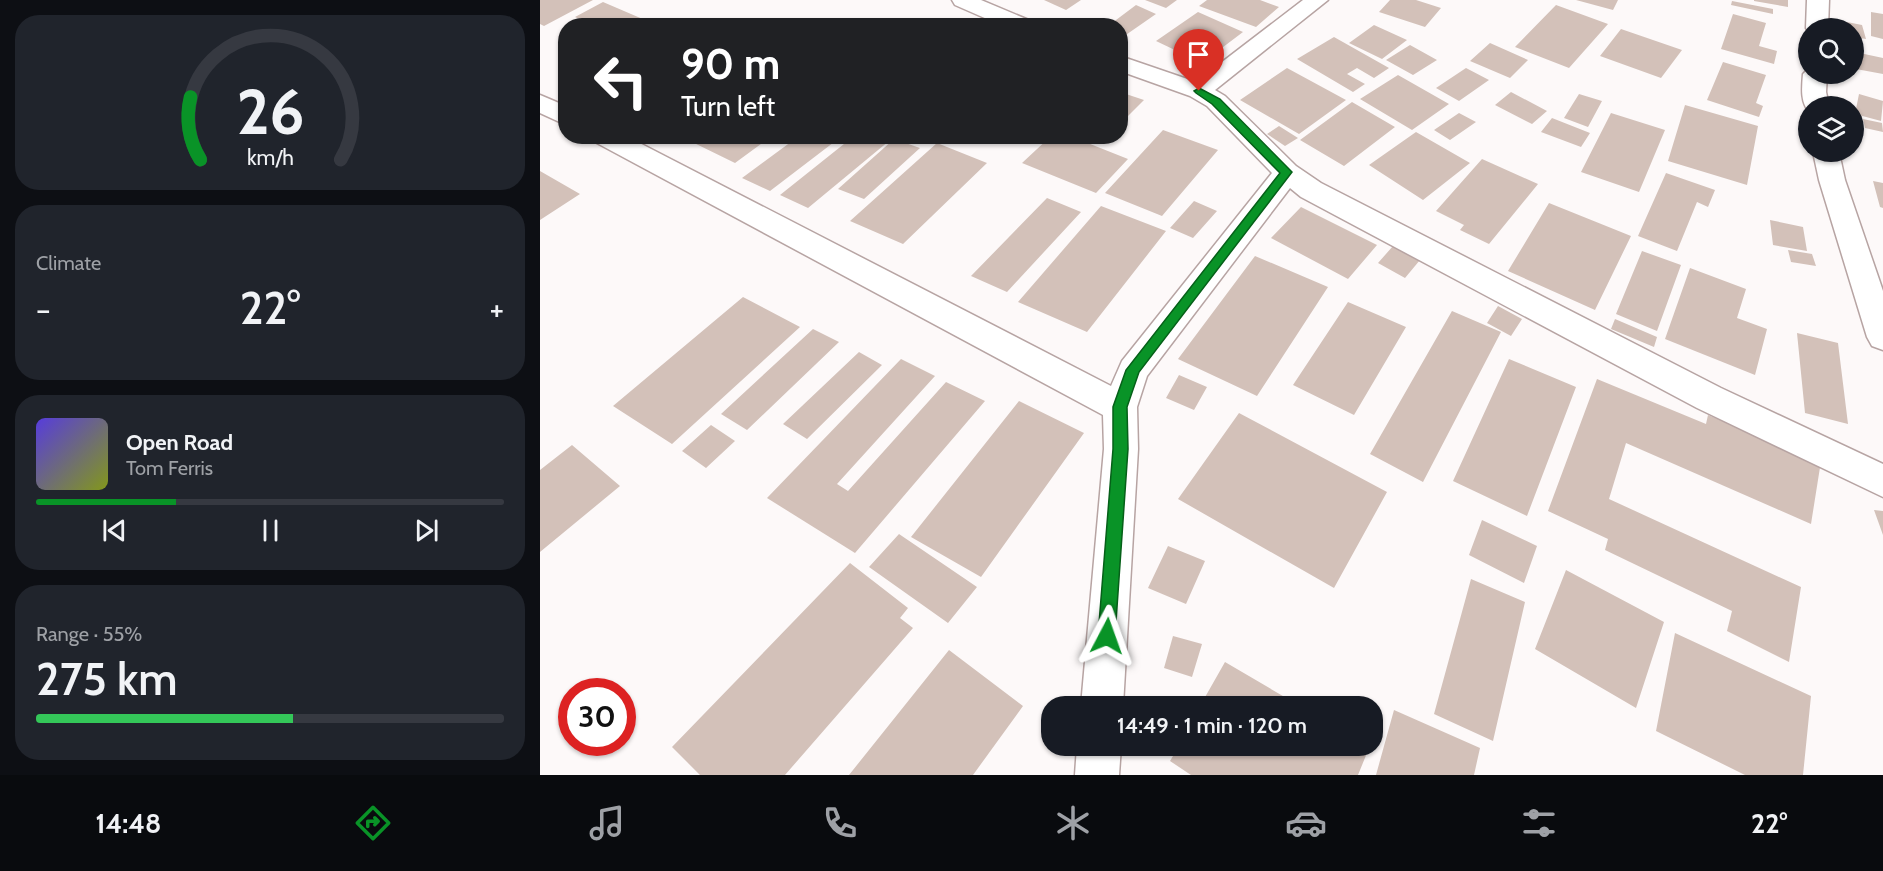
<!DOCTYPE html>
<html lang="en">
<head>
<meta charset="utf-8">
<style>
  :root { --surface:#171b24; --page:#20242c; --text:#f1f3f6; --muted:#9ea1a6; --line:#363941; --accent:#099327 }
  body { margin:0; font-family:Cabin,sans-serif; background:var(--page); color:var(--text); height:100vh; display:flex; flex-direction:column; font-size:22px; white-space:nowrap }
  * { box-sizing:border-box; margin:0 }
  p { font-size:20px; color:var(--muted) }
  .icon { flex:none; width:33px; height:33px; fill:none; stroke:currentColor; stroke-width:2; stroke-linecap:round; stroke-linejoin:round }
  .map { position:relative; flex:1; overflow:hidden }
  .drawer { display:flex; flex-direction:column; gap:15px; padding:15px; background:#0d0f14; width:540px }
  .drawer>* { flex:none }
  .guide { position:absolute; left:18px; top:18px; width:570px; height:126px; border-radius:24px; box-shadow:0 2px 4px #0004; background:#202124; color:#fff; overflow:hidden }
  .fabs { position:absolute; left:1258px; top:18px; display:grid; gap:12px }
  .fabs a { display:grid; place-items:center; width:66px; height:66px; border-radius:50%; background:var(--surface); box-shadow:0 2px 4px #0004; font-size:30px }
  .speed { position:absolute; left:18px; top:678px; display:flex; gap:12px; font-size:30px; font-weight:700; text-align:center }
  .speed>* { display:grid; place-content:center; width:78px; height:78px; border-radius:50%; background:var(--surface); box-shadow:0 2px 4px #0004; line-height:1 }
  .speed .limit { border:9px solid #d22; background:#fff; color:#111 }
  .pin { position:absolute; display:grid; place-items:center; width:51px; height:51px; color:#fff; margin:-62px -26px; border-radius:50% 50% 50% 0; rotate:-45deg; box-shadow:0 0 6px #0007 }
  .pin .icon { rotate:45deg }
  .me { position:absolute; width:66px; margin:-33px; rotate:4deg; stroke-linejoin:round; filter:drop-shadow(0 0 4px #0008) }
  .turn { display:flex; align-items:center; gap:21px; height:126px; padding:0 24px; font-size:27px }
  .turn .icon { width:78px; height:78px; stroke-width:2.5 }
  .turn b { display:block; font-size:42px; line-height:51px }
  .big { font-size:45px; font-weight:600; line-height:1.1 }
  .drawer .tile { flex:1; display:flex; flex-direction:column; justify-content:center; gap:9px; min-width:0; padding:0 21px; border-radius:24px; background:var(--page) }
  .drawer .dial { align-items:center; gap:0 }
  .dial svg { height:156px; overflow:visible; fill:none; stroke:var(--line); stroke-width:7; stroke-linecap:round; text-anchor:middle }
  .dial text { fill:var(--text); stroke:none }
  .song { display:flex; align-items:center; gap:18px }
  .cover { width:72px; height:72px; border-radius:9px; background:linear-gradient(135deg,hsl(250 70% 55%),hsl(70 70% 35%)) }
  .played { height:6px; border-radius:3px; background:linear-gradient(90deg,var(--accent) 30%,var(--line) 30%) }
  .keys { display:flex; justify-content:space-around; direction:ltr }
  .heat { display:flex; justify-content:space-between; align-items:center; font-size:33px; direction:ltr }
  .charge { height:9px; border-radius:4px; background:linear-gradient(90deg,#34c759 55%,var(--line) 0) }
  .trip { position:absolute; left:501px; top:696px; width:342px; height:60px; border-radius:24px; background:var(--surface); box-shadow:0 2px 4px #0004; font-weight:600; line-height:60px; text-align:center }
  .tabs { display:flex; height:96px; justify-content:space-around; align-items:center; background:#090b0e; color:var(--muted) }
  .tabs .icon { width:42px; height:42px }
  .tabs .on { color:var(--accent) }
  .tabs b { font-size:27px; color:var(--text) }
  main { display:flex; flex:1; min-height:0 }
  .map>svg:first-child { display:block }
  .building { fill:#d3c1b9 }
  .lines { fill:none; stroke-linecap:round; stroke-linejoin:round }
  .street-casing { stroke:#b7a4a3; stroke-width:3 }
  .street { fill:#fff; fill-rule:evenodd }
  .route { fill:#099327; stroke:#066019; stroke-width:1.5 }
</style>
</head>
<body>
<main>
<section class="drawer">
<div class="tile dial"><svg viewBox="0 0 100 80">
<path d="M14 69A42 42 0 1 1 86 69"/>
<path d="M14 69A42 42 0 0 1 9 37" stroke="#099327"/>
<text x="50" y="56" font-size="32" font-weight="700">26</text>
<text x="50" y="72" font-size="11">km/h</text>
</svg></div>
<div class="tile"><p>Climate</p>
<div class="heat"><a>−</a><b class="big">22°</b><a>+</a></div>
</div>
<div class="tile">
<div class="song"><i class="cover"></i><div><b>Open Road</b><p>Tom Ferris</p></div></div>
<div class="played"></div>
<div class="keys"><svg class="icon" aria-label="previous" viewBox="0 0 24 24"><path d="M18 5L8 12l10 7zM5 5v14"/></svg><svg class="icon" aria-label="pause" viewBox="0 0 24 24"><path d="M8 5v14M16 5v14"/></svg><svg class="icon" aria-label="next" viewBox="0 0 24 24"><path d="M6 5l10 7-10 7zM19 5v14"/></svg></div>
</div>
<div class="tile"><p>Range · 55%</p><b class="big">275 km</b><div class="charge"></div></div>
</section>
<div class="map">
<svg width="1343" height="775" viewBox="0 0 1343 775">
  <rect width="100%" height="100%" fill="#fdf9f9"/>
  <path class="building" d="M 0,0 L 53,0 L 4,26 L 0,24 Z
    M 504,0 L 541,0 L 526,10 Z
    M 605,0 L 637,0 L 626,8 Z
    M 667,0 L 720,0 L 739,7 L 716,27 L 659,6 Z
    M 850,0 L 876,0 L 901,8 L 885,27 L 839,12 Z
    M 1036,0 L 1078,0 L 1073,10 Z
    M 1214,0 L 1248,0 L 1248,7 L 1214,1 Z
    M 1192,1 L 1233,9 L 1233,14 L 1191,5 Z
    M 63,2 L 112,23 L 109,26 L 54,26 L 35,17 Z
    M 596,5 L 616,14 L 580,39 L 580,26 L 568,26 Z
    M 1016,5 L 1068,24 L 1029,68 L 975,47 Z
    M 658,12 L 703,32 L 662,63 L 616,41 Z
    M 1331,12 L 1343,14 L 1343,39 L 1331,36 Z
    M 1193,14 L 1226,23 L 1219,46 L 1237,51 L 1234,64 L 1181,49 Z
    M 1307,22 L 1322,25 L 1326,39 L 1314,37 L 1314,28 L 1308,28 Z
    M 834,25 L 867,40 L 842,59 L 809,43 Z
    M 1081,29 L 1142,50 L 1121,78 L 1060,56 Z
    M 794,37 L 849,68 L 834,78 L 817,68 L 807,74 L 825,84 L 813,92 L 757,59 Z
    M 950,43 L 988,60 L 970,78 L 930,61 Z
    M 870,45 L 897,60 L 873,75 L 846,60 Z
    M 1315,52 L 1343,58 L 1343,74 L 1316,69 Z
    M 1183,62 L 1226,75 L 1216,103 L 1223,106 L 1219,117 L 1167,100 Z
    M 747,68 L 806,100 L 759,134 L 700,100 Z
    M 926,68 L 949,80 L 919,101 L 896,88 Z
    M 858,75 L 909,104 L 872,130 L 820,99 Z
    M 580,92 L 604,100 L 580,124 Z
    M 971,92 L 1007,111 L 992,124 L 955,105 Z
    M 1039,94 L 1062,101 L 1048,127 L 1024,118 Z
    M 1319,94 L 1343,101 L 1341,121 L 1315,114 Z
    M 812,102 L 855,127 L 804,166 L 760,140 Z
    M 1145,105 L 1218,126 L 1207,185 L 1128,161 Z
    M 919,113 L 936,122 L 910,140 L 894,130 Z
    M 1071,113 L 1125,130 L 1099,192 L 1041,172 Z
    M 1012,118 L 1050,133 L 1041,147 L 1001,132 Z
    M 1323,119 L 1342,123 L 1343,132 L 1325,128 Z
    M 739,126 L 758,138 L 745,146 L 727,134 Z
    M 623,130 L 678,150 L 622,216 L 565,193 Z
    M 876,132 L 930,163 L 883,200 L 829,165 Z
    M 156,136 L 232,136 L 195,163 L 150,141 Z
    M 259,136 L 302,136 L 230,191 L 202,178 Z
    M 314,136 L 355,136 L 268,208 L 240,195 Z
    M 511,136 L 530,136 L 588,159 L 556,193 L 482,163 Z
    M 354,139 L 380,148 L 324,199 L 298,189 Z
    M 397,143 L 447,163 L 363,244 L 310,221 Z
    M 942,159 L 998,184 L 949,244 L 920,230 L 924,225 L 896,211 Z
    M 0,171 L 40,194 L 0,220 Z
    M 1126,173 L 1175,190 L 1168,207 L 1157,202 L 1137,251 L 1098,236 Z
    M 1333,181 L 1343,183 L 1343,208 L 1340,207 Z
    M 507,198 L 541,212 L 467,292 L 431,276 Z
    M 654,201 L 677,211 L 653,238 L 630,228 Z
    M 1009,203 L 1091,236 L 1055,310 L 968,271 Z
    M 561,206 L 626,231 L 547,332 L 478,302 Z
    M 761,207 L 837,245 L 808,279 L 731,238 Z
    M 1230,220 L 1263,227 L 1267,251 L 1233,245 Z
    M 853,246 L 880,260 L 865,278 L 838,263 Z
    M 1248,250 L 1272,254 L 1276,266 L 1251,262 Z
    M 1102,251 L 1141,265 L 1117,331 L 1076,314 Z
    M 715,256 L 788,287 L 717,396 L 638,359 Z
    M 1150,268 L 1206,289 L 1197,318 L 1227,329 L 1215,375 L 1125,339 Z
    M 203,297 L 260,327 L 132,444 L 73,406 Z
    M 808,302 L 866,327 L 814,415 L 753,385 Z
    M 958,306 L 982,319 L 971,336 L 947,323 Z
    M 912,311 L 961,332 L 883,482 L 830,454 Z
    M 1075,319 L 1117,337 L 1114,347 L 1071,329 Z
    M 273,329 L 299,342 L 207,430 L 181,414 Z
    M 1257,333 L 1298,343 L 1308,424 L 1265,413 Z
    M 319,352 L 342,365 L 267,439 L 243,424 Z
    M 361,359 L 395,376 L 297,484 L 308,491 L 406,382 L 445,401 L 315,553 L 227,498 Z
    M 969,359 L 1036,387 L 987,516 L 913,481 Z
    M 639,375 L 667,387 L 654,410 L 626,398 Z
    M 1057,379 L 1166,424 L 1168,415 L 1281,461 L 1271,524 L 1086,443 L 1069,499 L 1261,587 L 1249,662 L 1187,631 L 1192,611 L 1065,550 L 1068,539 L 1008,511 Z
    M 479,401 L 544,433 L 441,577 L 371,537 Z
    M 699,413 L 847,492 L 794,588 L 638,499 Z
    M 171,425 L 195,441 L 166,468 L 142,451 Z
    M 32,445 L 80,486 L 0,552 L 0,470 Z
    M 1334,510 L 1343,511 L 1343,535 Z
    M 942,520 L 997,546 L 984,583 L 929,555 Z
    M 359,534 L 437,587 L 408,623 L 329,567 Z
    M 628,546 L 665,561 L 646,604 L 608,588 Z
    M 310,563 L 368,608 L 360,618 L 373,628 L 245,775 L 160,775 L 132,747 Z
    M 1026,570 L 1124,622 L 1096,708 L 995,649 Z
    M 931,579 L 985,602 L 953,741 L 894,714 Z
    M 1135,633 L 1271,696 L 1263,775 L 1205,775 L 1116,731 Z
    M 633,636 L 662,644 L 652,677 L 624,668 Z
    M 409,650 L 483,706 L 433,775 L 309,775 Z
    M 685,662 L 760,706 L 660,706 Z
    M 854,710 L 940,748 L 934,775 L 836,775 Z
    M 639,746 L 825,746 L 829,748 L 818,775 L 651,775 L 630,761 Z"/>
  <g class="lines">
    <g class="street-casing">
      <path id="street" d="M 412,0 L 441,0 L 491,21 L 494,26 L 463,26 L 415,5 Z
        M 763,0 L 788,0 L 675,90 L 685,96 L 756,166 L 781,183 L 1181,388 L 1343,464 L 1343,497 L 1157,408 L 761,197 L 750,188 L 607,376 L 597,407 L 598,449 L 583,706 L 541,706 L 564,449 L 563,415 L 55,142 L 51,136 L 86,136 L 571,386 L 582,361 L 732,173 L 667,106 L 650,96 L 580,71 L 580,56 L 656,82 Z
        M 1267,0 L 1289,0 L 1288,28 L 1269,28 L 1269,33 L 1266,28 Z
        M 1269,68 L 1269,74 L 1287,74 L 1286,92 L 1289,106 L 1269,106 L 1269,112 C 1260,101 1262,87 1263,74 Z
        M 0,95 L 26,106 L 26,125 L 0,113 Z
        M 1273,152 L 1299,152 L 1305,180 L 1343,291 L 1343,350 L 1332,346 L 1327,337 L 1279,180 Z
        M 537,746 L 581,746 L 579,775 L 535,775 Z"/>
    </g>
    <use href="#street" class="street"/>
  </g>
  <path class="route" d="M 659,88 L 680,99 L 752,172 L 599,372 L 587,407 L 588,449 L 575,636 L 573,642 L 567,645 L 561,642 L 558,636 L 573,449 L 573,407 L 586,370 L 740,173 L 672,104 L 656,93 L 654,91 Z"/>
</svg>
<div class="fabs">
<a><svg class="icon" aria-label="search" viewBox="0 0 24 24"><circle cx="10" cy="10" r="6"/><path d="M15 15l6 6"/></svg></a>
<a><svg class="icon" aria-label="layers" viewBox="0 0 24 24"><path d="M12 4l9 5-9 5-9-5zM3 14l9 5 9-5"/></svg></a>
</div>
<div class="speed"><div class="limit">30</div></div>
<div class="pin" style="left:659px;top:91px;background:#d93025"><svg class="icon" aria-label="arrive" viewBox="0 0 24 24"><path d="M6 21V4h12l-3 4 3 4H6"/></svg></div>
<svg class="me" style="left:567px;top:636px" viewBox="-20 -20 40 40"><path d="M0-17L14 15 0 8-14 15z" fill="#099327" stroke="#fff" stroke-width="4"/></svg>
<div class="trip">14:49 · 1 min · 120 m</div>
<div class="guide">
<div class="turn"><svg class="icon" aria-label="left" viewBox="0 0 24 24"><path d="M17 20v-9H6M10 6l-5 5 5 5"/></svg><div><b>90 m</b>Turn left</div></div>
</div>
</div>
</main>
<nav class="tabs">
<b>14:48</b>
<svg class="icon on" aria-label="directions" viewBox="0 0 24 24"><path d="M12 3l9 9-9 9-9-9zM9 14v-3h6M13 9l2 2-2 2"/></svg>
<svg class="icon" aria-label="music" viewBox="0 0 24 24"><path d="M9 18V5l10-2v13"/><circle cx="6" cy="18" r="3"/><circle cx="16" cy="16" r="3"/></svg>
<svg class="icon" aria-label="phone" viewBox="0 0 24 24"><path d="M5 4h4l2 5-3 2q2 4 5 5l2-3 5 2v4C11 20 4 13 5 4z"/></svg>
<svg class="icon" aria-label="climate" viewBox="0 0 24 24"><path d="M12 3v18M4 7l16 10M4 17L20 7"/></svg>
<svg class="icon" aria-label="car" viewBox="0 0 24 24"><path d="M5 17H2v-5l4-1 3-4h7l3 4 3 1v5h-3M9 17h6M6 11h13"/><circle cx="7" cy="17" r="2"/><circle cx="17" cy="17" r="2"/></svg>
<svg class="icon" aria-label="filters" viewBox="0 0 24 24"><path d="M4 7h16M4 17h16"/><circle cx="9" cy="7" r="2"/><circle cx="15" cy="17" r="2"/></svg>
<b>22°</b>
</nav>
</body>
</html>
